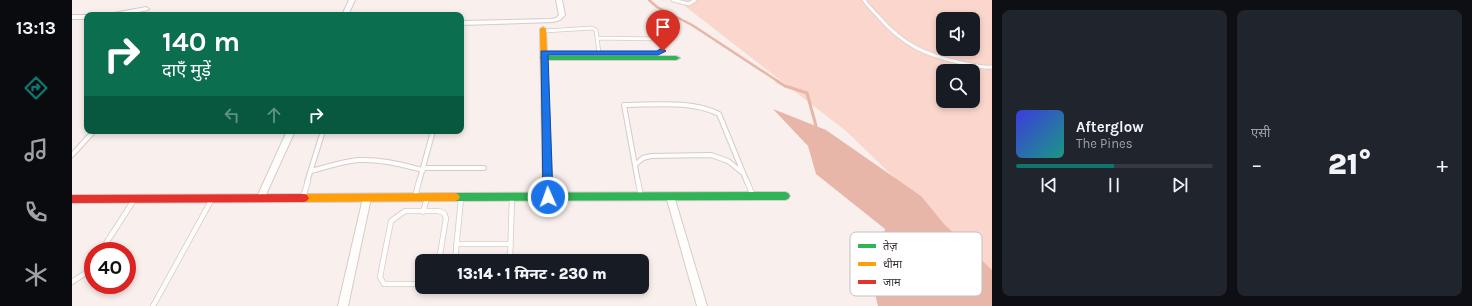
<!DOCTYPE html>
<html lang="hi">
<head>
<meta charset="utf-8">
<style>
  :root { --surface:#171b24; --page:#20242c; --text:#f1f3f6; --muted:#9ea1a6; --line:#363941; --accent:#0f766e }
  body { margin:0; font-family:Karla,"Noto Sans Devanagari",sans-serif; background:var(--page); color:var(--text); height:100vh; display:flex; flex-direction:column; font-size:15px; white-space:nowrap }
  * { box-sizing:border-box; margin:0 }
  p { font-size:13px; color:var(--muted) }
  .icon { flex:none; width:22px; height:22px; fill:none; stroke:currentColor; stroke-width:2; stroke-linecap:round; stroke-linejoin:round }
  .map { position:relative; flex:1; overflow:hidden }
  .side { display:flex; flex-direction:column; gap:10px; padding:10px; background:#0d0f14; width:480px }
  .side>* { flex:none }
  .top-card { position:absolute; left:12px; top:12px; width:380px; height:122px; border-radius:8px; box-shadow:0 2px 6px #0003; background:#0b6e4f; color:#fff; overflow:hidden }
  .controls { position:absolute; left:864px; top:12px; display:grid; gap:8px }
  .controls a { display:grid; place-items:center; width:44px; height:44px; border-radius:8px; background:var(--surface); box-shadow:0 2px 6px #0003; font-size:20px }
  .speed { position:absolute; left:12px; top:242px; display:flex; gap:8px; font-size:20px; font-weight:700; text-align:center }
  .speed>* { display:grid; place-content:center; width:52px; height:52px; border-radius:50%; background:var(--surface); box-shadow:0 2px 6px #0003; line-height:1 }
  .speed .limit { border:6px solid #d22; background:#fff; color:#111 }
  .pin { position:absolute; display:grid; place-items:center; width:34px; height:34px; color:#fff; margin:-41px -17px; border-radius:50% 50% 50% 0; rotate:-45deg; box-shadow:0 0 4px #0007 }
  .pin .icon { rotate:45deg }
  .me { position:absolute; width:44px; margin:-22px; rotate:358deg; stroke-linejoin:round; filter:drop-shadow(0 0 3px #0008) }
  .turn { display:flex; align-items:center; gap:14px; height:84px; padding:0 12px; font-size:18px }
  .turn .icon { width:52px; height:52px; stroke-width:2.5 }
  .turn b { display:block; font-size:28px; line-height:34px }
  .lanes { display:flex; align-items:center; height:38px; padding:0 12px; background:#0003; justify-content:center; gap:20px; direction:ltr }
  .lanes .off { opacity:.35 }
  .big { font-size:30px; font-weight:800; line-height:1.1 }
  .side .widget { flex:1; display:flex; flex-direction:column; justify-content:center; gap:6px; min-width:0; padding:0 14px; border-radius:8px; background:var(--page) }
  .song { display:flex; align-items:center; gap:12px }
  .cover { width:48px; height:48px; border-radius:6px; background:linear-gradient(135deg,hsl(240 70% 55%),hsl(170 70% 35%)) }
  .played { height:4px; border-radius:2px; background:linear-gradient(90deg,var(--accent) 50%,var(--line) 50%) }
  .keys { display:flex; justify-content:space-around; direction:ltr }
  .heat { display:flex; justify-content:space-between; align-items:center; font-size:22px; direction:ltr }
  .side .tiles { flex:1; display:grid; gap:10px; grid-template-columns:repeat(2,1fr) }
  .trip { position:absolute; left:343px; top:254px; width:234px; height:40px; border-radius:8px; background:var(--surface); box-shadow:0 2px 6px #0003; font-weight:800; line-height:40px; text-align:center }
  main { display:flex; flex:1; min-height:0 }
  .dock { display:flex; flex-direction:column; width:72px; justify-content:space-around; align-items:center; background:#090b0e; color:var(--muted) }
  .dock .icon { width:28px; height:28px }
  .dock .active { color:var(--accent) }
  .dock b { font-size:18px; color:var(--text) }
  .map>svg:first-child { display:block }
  .green { fill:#fbd6cc; fill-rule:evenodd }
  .water { fill:#e8b6a8 }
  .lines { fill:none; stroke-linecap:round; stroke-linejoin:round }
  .stream-far1 { stroke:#e8b6a8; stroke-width:2.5 }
  .stream { stroke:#e8b6a8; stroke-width:3 }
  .lane-far2-casing { stroke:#d4ccca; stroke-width:4.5 }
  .lane-far1-casing { stroke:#d4ccca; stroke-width:6 }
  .lane-casing { stroke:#d4ccca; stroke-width:6 }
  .street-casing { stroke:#d4ccca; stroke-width:2 }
  .fast-casing { stroke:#d4ccca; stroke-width:2 }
  .slow-casing { stroke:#d4ccca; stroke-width:2 }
  .jam-casing { stroke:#d4ccca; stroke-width:2 }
  .lane-far2 { stroke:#fefdfc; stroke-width:3 }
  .lane-far1 { stroke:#fefdfc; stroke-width:4 }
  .lane { stroke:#fefdfc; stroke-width:4.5 }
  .street { fill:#fefdfc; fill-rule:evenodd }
  .fast { fill:#30b455; fill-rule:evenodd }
  .slow { fill:#ff9f0a; fill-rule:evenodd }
  .jam { fill:#e5322d; fill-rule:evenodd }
  .route { fill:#1a73e8; stroke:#114b97 }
  .key { fill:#fff; stroke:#c3c1c0; stroke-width:1 }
  .key-label { font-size:11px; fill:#37302e }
</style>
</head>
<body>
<main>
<nav class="dock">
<b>13:13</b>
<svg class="icon active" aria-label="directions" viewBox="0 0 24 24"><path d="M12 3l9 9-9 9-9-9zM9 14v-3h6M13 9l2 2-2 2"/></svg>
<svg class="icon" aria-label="music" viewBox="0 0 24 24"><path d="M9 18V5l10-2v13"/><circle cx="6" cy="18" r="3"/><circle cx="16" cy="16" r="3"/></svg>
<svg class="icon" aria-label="phone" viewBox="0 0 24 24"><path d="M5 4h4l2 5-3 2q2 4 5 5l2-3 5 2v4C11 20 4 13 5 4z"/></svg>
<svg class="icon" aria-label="climate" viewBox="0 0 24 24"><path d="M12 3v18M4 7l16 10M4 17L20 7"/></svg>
</nav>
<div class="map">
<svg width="920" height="306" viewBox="0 0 920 306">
  <rect width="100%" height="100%" fill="#f9efec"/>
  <path class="green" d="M 605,0 L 920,0 L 920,272 L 774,131 ZM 871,19 L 901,19 L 901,49 L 871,49 ZM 871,71 L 901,71 L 901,101 L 871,101 Z"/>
  <path class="water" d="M 701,109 L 754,130 L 849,196 L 872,224 L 920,270 L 920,306 L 806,306 L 800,282 L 813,229 L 744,174 L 736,146 Z"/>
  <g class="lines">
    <path class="stream-far1" d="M 577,0 L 585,7 L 620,25 L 707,82"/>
    <path class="stream" d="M 705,81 L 713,86 L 735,93 L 744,126"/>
    <g class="lane-far2-casing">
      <path id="lane-far2" d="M 601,0 L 617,4 L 623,0
        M 792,0 C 796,6 801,11 806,16 C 831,45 853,55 890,63 C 900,65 910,68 920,67
        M 472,31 L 520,28 L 524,30 L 525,38 L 587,39 L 589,41 L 591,51 L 586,53 L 472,53
        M 525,38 L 527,53"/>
    </g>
    <g class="lane-far1-casing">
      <path id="lane-far1" d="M 0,155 L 22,131
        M 564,164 L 571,158 L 579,156 L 639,155 L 656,161 L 671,173
        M 351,168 L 412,168
        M 239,171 C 255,167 271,161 287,160 C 309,159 330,165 351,170
        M 235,182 L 251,131
        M 347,182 L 361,131
        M 566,182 L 552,105 C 582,105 619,100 647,114 L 675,182"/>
    </g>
    <g class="lane-casing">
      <path id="lane" d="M 566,181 L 569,196
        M 675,181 L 681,196
        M 231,197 L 236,181
        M 343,197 L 347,181
        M 351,212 L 355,198
        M 384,244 L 438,244
        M 29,251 L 62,200
        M 383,261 L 389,198
        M 438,261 L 440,197
        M 0,282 L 15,272 L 21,263
        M 350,284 L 312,284 L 308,277 L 319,221 L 333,211 L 366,211 L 372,213 L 374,218 L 367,261
        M 422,287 L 428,287
        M 81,306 L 140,199"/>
    </g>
    <g class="street-casing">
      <path id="street" d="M 277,0 L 283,0 L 276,15 L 270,15 Z
        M 484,0 L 490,0 L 493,15 L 488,20 L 481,22 L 389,25 L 389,21 L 479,19 L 484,18 L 487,15 Z
        M 74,7 L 77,9 L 76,10 L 51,15 L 39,15 L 42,13 Z
        M 0,15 L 15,15 L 15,19 L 0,19 Z
        M 215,131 L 223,131 L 191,201 L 185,201 L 184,199 Z
        M 598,193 L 601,194 L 602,196 L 635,306 L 625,306 L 594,196 L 595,194 Z
        M 295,195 L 298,196 L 299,198 L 276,306 L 266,306 L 291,198 L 292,196 Z"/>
    </g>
    <g class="fast-casing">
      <path id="fast" d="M 469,56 L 604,56 L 608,58 L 604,60 L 472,60 L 468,58 Z
        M 713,192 L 716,193 L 718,196 L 716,199 L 713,200 L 383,201 L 380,200 L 378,197 L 380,194 L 383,193 Z"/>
    </g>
    <g class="slow-casing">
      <path id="slow" d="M 471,27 L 474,29 L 481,197 L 479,200 L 473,200 L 471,197 L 468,29 Z
        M 383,193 L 386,194 L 388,197 L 386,200 L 383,201 L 232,202 L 229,201 L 227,198 L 229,195 L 232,194 Z"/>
    </g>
    <g class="jam-casing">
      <path id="jam" d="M 232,194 L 235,195 L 237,198 L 235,201 L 232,202 L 0,203 L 0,195 Z"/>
    </g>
    <use href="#lane-far2" class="lane-far2"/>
    <use href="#lane-far1" class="lane-far1"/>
    <use href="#lane" class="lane"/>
    <use href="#street" class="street"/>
    <use href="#fast" class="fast"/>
    <use href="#slow" class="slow"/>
    <use href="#jam" class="jam"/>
  </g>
  <path class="route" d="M 588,49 L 591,49 L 594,51 L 586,55 L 476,55 L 481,197 L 480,199 L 473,199 L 471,197 L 469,51 L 585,51 Z"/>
  <rect x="778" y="232" width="132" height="64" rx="6" class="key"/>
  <rect x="786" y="244" width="18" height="4" fill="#30b455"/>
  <rect x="786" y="262" width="18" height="4" fill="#ff9f0a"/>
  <rect x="786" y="280" width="18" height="4" fill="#e5322d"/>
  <g class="key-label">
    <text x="811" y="250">तेज़</text>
    <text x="811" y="268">धीमा</text>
    <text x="811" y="286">जाम</text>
  </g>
</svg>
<div class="controls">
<a><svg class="icon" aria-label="sound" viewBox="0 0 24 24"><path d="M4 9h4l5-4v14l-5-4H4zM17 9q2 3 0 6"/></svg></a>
<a><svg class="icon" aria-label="search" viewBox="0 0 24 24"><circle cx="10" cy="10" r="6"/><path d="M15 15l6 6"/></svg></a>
</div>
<div class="speed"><div class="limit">40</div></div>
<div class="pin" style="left:591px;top:51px;background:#d93025"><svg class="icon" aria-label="arrive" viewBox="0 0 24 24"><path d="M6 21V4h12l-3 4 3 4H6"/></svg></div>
<svg class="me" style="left:476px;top:197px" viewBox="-20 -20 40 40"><circle r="17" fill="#1a73e8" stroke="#fff" stroke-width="3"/><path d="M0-11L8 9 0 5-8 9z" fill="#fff"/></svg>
<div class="trip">13:14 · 1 मिनट · 230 m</div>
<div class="top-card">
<div class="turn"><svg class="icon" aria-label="right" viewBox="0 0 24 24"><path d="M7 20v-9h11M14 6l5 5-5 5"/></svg><div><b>140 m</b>दाएँ मुड़ें</div></div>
<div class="lanes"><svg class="icon off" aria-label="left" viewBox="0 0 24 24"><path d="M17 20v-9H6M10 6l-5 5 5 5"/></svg><svg class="icon off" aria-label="ahead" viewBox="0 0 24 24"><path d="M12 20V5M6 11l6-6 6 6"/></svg><svg class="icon" aria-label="right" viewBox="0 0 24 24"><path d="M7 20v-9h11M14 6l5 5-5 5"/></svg></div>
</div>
</div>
<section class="side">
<div class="tiles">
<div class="widget">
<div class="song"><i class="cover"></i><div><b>Afterglow</b><p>The Pines</p></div></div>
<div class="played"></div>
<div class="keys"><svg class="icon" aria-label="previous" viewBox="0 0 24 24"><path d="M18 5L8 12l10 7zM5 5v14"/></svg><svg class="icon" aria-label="pause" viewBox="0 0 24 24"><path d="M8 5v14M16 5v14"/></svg><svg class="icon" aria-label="next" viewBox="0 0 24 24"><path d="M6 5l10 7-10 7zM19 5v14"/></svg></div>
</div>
<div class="widget"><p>एसी</p>
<div class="heat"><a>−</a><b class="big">21°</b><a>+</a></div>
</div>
</div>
</section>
</main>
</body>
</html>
